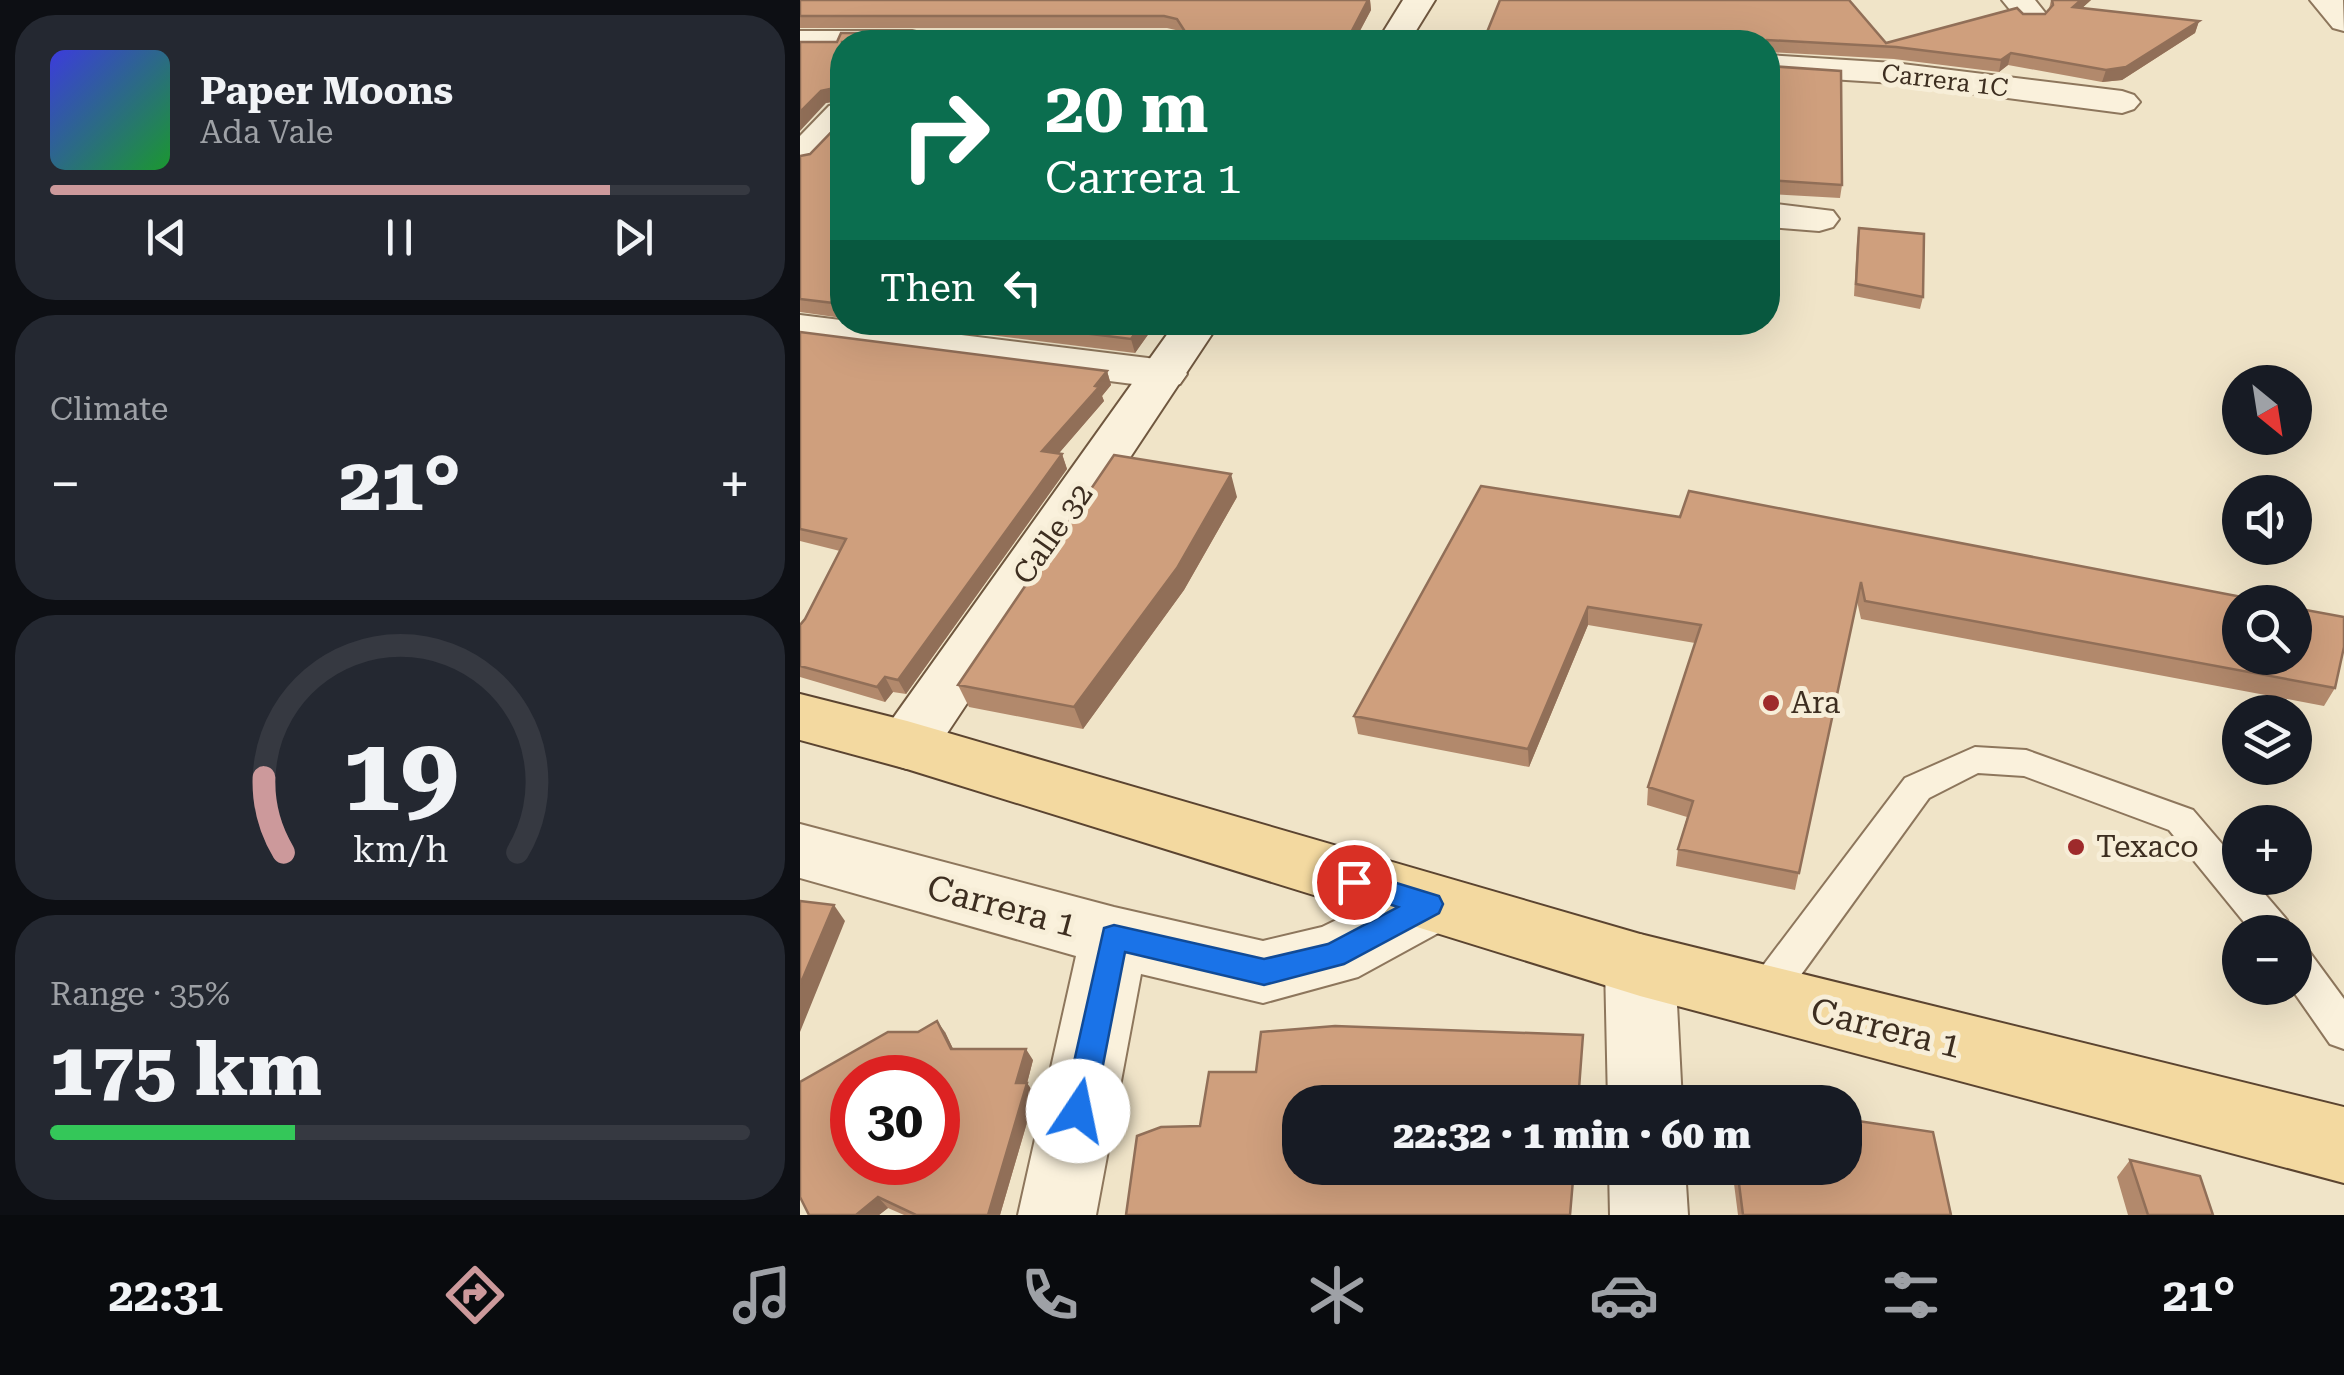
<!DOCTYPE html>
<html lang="en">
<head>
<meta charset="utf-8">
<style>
  :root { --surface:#171b24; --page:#242831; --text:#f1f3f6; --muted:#9ea1a6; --line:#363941; --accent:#cc999b }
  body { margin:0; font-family:"Roboto Serif",serif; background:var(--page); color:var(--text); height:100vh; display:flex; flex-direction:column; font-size:38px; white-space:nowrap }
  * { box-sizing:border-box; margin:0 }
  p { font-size:32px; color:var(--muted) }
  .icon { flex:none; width:55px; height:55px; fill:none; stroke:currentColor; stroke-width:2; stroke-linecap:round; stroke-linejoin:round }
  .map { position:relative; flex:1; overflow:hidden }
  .drawer { display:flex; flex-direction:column; gap:15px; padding:15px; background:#0d0f14; width:800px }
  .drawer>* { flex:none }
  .guide { position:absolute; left:30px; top:30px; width:950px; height:305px; border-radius:40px; box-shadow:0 10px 40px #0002; background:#0b6e4f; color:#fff; overflow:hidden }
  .needle { width:65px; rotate:150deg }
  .buttons { position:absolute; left:1422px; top:365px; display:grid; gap:20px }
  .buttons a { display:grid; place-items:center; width:90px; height:90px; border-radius:50%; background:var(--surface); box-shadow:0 10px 40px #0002; font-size:50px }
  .speed { position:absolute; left:30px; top:1055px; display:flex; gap:20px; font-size:50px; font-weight:700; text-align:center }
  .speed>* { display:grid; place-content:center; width:130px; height:130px; border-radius:50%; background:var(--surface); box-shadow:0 10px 40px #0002; line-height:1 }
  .speed .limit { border:15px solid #d22; background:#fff; color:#111 }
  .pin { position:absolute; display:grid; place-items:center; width:85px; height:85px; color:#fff; margin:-42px; border:5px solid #fff; border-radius:50%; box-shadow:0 2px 10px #0007 }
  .me { position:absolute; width:110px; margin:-55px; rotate:11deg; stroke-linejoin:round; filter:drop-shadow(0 0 8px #0008) }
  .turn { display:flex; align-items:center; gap:35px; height:210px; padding:0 50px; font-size:45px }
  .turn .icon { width:130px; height:130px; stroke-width:2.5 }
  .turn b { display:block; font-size:70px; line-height:85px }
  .then { display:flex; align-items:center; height:95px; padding:0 50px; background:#0003; gap:20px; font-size:38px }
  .big { font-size:75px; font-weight:800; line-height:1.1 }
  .drawer .widget { flex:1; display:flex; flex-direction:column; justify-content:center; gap:15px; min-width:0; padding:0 35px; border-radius:40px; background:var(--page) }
  .drawer .dial { align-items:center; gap:0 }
  .dial svg { height:260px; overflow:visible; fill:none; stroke:var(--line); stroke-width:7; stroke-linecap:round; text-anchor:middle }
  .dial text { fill:var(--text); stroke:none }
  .song { display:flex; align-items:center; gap:30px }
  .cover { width:120px; height:120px; border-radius:15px; background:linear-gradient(135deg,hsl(240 70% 55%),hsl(130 70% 35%)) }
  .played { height:10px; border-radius:5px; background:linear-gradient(90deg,var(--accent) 80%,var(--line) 80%) }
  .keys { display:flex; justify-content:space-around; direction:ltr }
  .heat { display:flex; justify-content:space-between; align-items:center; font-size:55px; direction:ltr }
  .charge { height:15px; border-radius:8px; background:linear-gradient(90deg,#34c759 35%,var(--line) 0) }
  .trip { position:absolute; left:482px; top:1085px; width:580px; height:100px; border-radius:40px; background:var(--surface); box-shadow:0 10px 40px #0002; font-weight:800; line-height:100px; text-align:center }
  .tabs { display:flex; height:160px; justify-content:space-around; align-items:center; background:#090b0e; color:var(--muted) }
  .tabs .icon { width:70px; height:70px }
  .tabs .on { color:var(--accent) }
  .tabs b { font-size:45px; color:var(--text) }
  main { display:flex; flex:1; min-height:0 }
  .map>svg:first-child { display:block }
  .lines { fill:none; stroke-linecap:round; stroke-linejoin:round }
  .lane-casing { stroke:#8d765c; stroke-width:4 }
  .street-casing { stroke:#8d765c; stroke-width:4 }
  .secondary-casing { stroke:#6f573f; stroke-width:4 }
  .primary-casing { stroke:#5b4430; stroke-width:4 }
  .lane { fill:#faf1dc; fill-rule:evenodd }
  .street { fill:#faf1dc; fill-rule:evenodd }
  .secondary { fill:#faf1dc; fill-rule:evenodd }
  .primary { fill:#f3d9a0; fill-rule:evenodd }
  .wall { fill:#b2896c }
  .shaded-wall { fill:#916f58 }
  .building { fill:#cf9f7d; stroke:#916f58; stroke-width:2.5; fill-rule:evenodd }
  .route { fill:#1a73e8; stroke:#114b97; stroke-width:2.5 }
  .poi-dot { fill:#9e2a2b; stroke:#f7eed8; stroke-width:4 }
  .labels { text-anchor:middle; stroke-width:10; stroke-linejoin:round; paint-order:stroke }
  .far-street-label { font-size:25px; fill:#3d2e20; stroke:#f7eed8 }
  .street-label { font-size:30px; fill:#3d2e20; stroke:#f7eed8 }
  .poi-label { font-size:30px; fill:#3d2e20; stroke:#f7eed8; text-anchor:start }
  .near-street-label { font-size:35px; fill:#3d2e20; stroke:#f7eed8 }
</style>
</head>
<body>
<main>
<section class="drawer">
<div class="widget">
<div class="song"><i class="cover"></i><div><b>Paper Moons</b><p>Ada Vale</p></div></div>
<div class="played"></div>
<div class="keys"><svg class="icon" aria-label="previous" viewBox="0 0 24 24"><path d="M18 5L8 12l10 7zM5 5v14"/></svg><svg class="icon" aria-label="pause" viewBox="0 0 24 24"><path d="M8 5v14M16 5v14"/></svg><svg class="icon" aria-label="next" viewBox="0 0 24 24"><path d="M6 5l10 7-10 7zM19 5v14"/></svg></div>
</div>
<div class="widget"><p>Climate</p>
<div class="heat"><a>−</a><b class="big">21°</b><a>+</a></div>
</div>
<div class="widget dial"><svg viewBox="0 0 100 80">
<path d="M14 69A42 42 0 1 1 86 69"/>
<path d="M14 69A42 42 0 0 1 8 46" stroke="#cc999b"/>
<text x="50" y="56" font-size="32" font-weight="700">19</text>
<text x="50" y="72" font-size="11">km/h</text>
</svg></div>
<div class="widget"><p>Range · 35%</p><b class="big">175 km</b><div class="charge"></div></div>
</section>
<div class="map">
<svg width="1544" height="1215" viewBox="0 0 1544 1215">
  <rect width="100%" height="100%" fill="#f0e4c8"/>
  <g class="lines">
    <g class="lane-casing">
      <path id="lane" d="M 1175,747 L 1226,750 L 1393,810 L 1440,865 L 1440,878 L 1451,878 L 1487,920 L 1492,932 L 1452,932 L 1369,830 L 1224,776 L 1178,773 L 1129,798 L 977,1008 L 963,1014 L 949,1008 L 944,996 L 949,984 L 1105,778 Z
        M 1495,945 L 1508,950 L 1544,999 L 1544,1049 L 1530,1044 L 1491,988 L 1495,988 Z"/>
    </g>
    <g class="street-casing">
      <path id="street" d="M 1202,0 L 1235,0 L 1247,15 L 1242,22 L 1220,22 Z
        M 1510,0 L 1543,0 L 1544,31 L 1533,28 Z
        M 0,31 L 112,31 L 124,34 L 128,41 L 42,42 L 42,51 L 0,51 Z
        M 968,55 L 1094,63 L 1322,91 L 1334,95 L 1340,102 L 1334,109 L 1322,113 L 1094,83 L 968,75 Z
        M 42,103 L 42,134 L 13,165 L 0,168 L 0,136 L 29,106 Z
        M 968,203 L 1033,211 L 1039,219 L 1033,227 L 1019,231 L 968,227 Z
        M 0,315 L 364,360 L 380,364 L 387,374 L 380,384 L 364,388 L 0,341 Z
        M 0,824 L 314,907 L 463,941 L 522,927 L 629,875 L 653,883 L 662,904 L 653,925 L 558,977 L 463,1003 L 341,974 L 296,1215 L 218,1215 L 276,956 L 0,878 Z
        M 840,934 L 864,943 L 875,965 L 882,1102 L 808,1102 L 805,965 L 816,943 Z
        M 809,1168 L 885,1168 L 888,1215 L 810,1215 Z"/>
    </g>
    <g class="secondary-casing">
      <path id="secondary" d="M 603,0 L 635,0 L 609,42 L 577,42 Z
        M 376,322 L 420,322 L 128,762 L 107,769 L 86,762 L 77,745 L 86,728 Z"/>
    </g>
    <g class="primary-casing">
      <path id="primary" d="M 0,694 L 107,721 L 840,934 L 1544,1107 L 1544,1183 L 840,996 L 107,769 L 0,740 Z"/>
    </g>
    <use href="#lane" class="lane"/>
    <use href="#street" class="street"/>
    <use href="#secondary" class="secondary"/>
    <use href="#primary" class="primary"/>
  </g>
  <path class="wall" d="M 0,0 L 570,0 L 571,10 L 554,42 L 42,42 L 42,318 L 0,312 L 0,156 L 10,154 L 39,124 L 39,101 L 26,103 L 37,42 L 381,33 L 380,31 L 367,28 L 0,28 Z
    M 700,0 L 1086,43 L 1223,14 L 1245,14 L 1249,9 L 1251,0 L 1291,0 L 1282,8 L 1399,21 L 1395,33 L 1322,80 L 1302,82 L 1208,65 L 1199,72 L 1094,59 L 968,52 L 968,42 L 683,42 Z
    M 968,65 L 1042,185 L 1040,198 L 968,194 Z
    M 1059,228 L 1123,297 L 1120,309 L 1054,296 L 1057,240 Z
    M 84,322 L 357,322 L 335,353 Z
    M 0,332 L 307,371 L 311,385 L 302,396 L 304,401 L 258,454 L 262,454 L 267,469 L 106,694 L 93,692 L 85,702 L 0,677 L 0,625 L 5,619 L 40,551 L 0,541 Z
    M 681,486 L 1535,688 L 1524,706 L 1061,619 L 1057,601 L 995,890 L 876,866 L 878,849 L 887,817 L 847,805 L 848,787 L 895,643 L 788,625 L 729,767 L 558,734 L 554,716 Z
    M 437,497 L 384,590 L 283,729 L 169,707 L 158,685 Z
    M 145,1032 L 153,1049 L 233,1060 L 227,1083 L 235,1095 L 200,1215 L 104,1215 L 88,1208 L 79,1215 L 9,1215 Z
    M 1330,1160 L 1413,1215 L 1328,1215 L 1317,1177 Z
    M 932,1168 L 1045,1168 L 1151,1215 L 938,1215 Z"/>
  <path class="shaded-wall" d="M 564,0 L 570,0 L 571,10 L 554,42 L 546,42 Z
    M 1281,0 L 1291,0 L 1270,19 L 1273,7 Z
    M 1399,21 L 1395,33 L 1322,80 L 1302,82 L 1306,70 Z
    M 1211,53 L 1208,65 L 1199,72 L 1201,60 Z
    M 39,87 L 42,100 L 26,103 L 0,131 L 0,112 L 21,91 Z
    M 343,322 L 357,322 L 335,353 L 331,339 Z
    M 307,371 L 311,385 L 302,396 L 304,401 L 248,466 L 242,451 Z
    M 262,454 L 267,469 L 106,694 L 98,680 Z
    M 431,474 L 437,497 L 384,590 L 283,729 L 274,707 Z
    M 788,607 L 788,625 L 729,767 L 728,749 Z
    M 85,677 L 93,692 L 85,702 L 77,687 Z
    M 34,905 L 45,921 L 0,1032 L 0,985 Z
    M 137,1021 L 145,1032 L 159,1061 L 151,1049 Z
    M 226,1049 L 233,1060 L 224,1095 L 216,1083 Z
    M 227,1083 L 235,1095 L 200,1215 L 188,1215 Z
    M 78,1197 L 88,1208 L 79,1215 L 56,1215 Z"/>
  <path class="building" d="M 0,0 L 568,0 L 546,42 L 42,42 L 42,304 L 0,299 L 0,156 L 10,154 L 39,124 L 39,87 L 21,91 L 0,112 L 0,42 L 37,42 L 41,33 L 380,33 L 384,30 L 377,19 L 364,16 L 0,16 Z
    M 700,0 L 1049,0 L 1086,43 L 1217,8 L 1223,14 L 1245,14 L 1253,5 L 1252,0 L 1281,0 L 1273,7 L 1399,21 L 1326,67 L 1306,70 L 1211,53 L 1201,60 L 1096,47 L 967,40 L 967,42 L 683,42 Z
    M 968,65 L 969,66 L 1041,71 L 1042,185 L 968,180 Z
    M 1059,228 L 1124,234 L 1123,297 L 1056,284 Z
    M 195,322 L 343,322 L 331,339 Z
    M 0,332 L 307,371 L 295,386 L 299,387 L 242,451 L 262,454 L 98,680 L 85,677 L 77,687 L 0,666 L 0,625 L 5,619 L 46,539 L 0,529 Z
    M 314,455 L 431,474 L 377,568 L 274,707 L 158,685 Z
    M 681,486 L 880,517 L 889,491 L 1468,602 L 1440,602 L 1440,658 L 1495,658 L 1495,608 L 1544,617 L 1544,647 L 1535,688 L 1065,601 L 1061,582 L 999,873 L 878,849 L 893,801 L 848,787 L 901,625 L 788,607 L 728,749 L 554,716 Z
    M 0,901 L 34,905 L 0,985 Z
    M 137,1021 L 151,1049 L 226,1049 L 216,1083 L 227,1083 L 188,1215 L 116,1215 L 78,1197 L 56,1215 L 9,1215 L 0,1197 L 0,1082 L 88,1032 L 118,1032 ZM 52,1078 L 138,1078 L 138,1162 L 52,1162 Z
    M 535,1026 L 783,1035 L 778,1102 L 500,1102 L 500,1168 L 774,1168 L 770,1215 L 326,1215 L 337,1136 L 361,1127 L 400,1126 L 409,1072 L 456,1072 L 461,1032 Z
    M 1058,1121 L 1133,1132 L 1151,1215 L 943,1215 L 937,1168 L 1045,1168 L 1045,1124 Z
    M 1330,1160 L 1400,1176 L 1413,1215 L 1348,1215 Z"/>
  <path class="route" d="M 554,870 L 639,896 L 643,904 L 639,913 L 544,964 L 464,985 L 325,952 L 294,1111 L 289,1121 L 278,1126 L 268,1121 L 263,1111 L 304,928 L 314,925 L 464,959 L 528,944 L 598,907 L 545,890 L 541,882 L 545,873 Z"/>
  <g class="poi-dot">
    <circle cx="971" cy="703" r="10"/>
    <circle cx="1276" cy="847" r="10"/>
  </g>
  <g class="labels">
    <g class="far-street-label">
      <text transform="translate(1145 80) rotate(7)" y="9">Carrera 1C</text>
    </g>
    <g class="street-label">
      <text transform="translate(253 534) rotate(-55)" y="10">Calle 32</text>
    </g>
    <g class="poi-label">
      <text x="991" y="713">Ara</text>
      <text x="1296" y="857">Texaco</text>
    </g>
    <g class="near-street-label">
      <text transform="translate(202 906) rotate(15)" y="12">Carrera 1</text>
      <text transform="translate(1086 1028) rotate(14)" y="12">Carrera 1</text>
    </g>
  </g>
</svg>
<div class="buttons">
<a><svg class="needle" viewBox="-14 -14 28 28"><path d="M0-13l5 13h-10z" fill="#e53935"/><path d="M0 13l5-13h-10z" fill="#9ea1a6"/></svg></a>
<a><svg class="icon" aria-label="sound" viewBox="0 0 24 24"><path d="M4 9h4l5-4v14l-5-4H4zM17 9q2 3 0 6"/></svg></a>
<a><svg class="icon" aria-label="search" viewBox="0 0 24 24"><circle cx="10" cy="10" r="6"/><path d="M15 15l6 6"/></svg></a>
<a><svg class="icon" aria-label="layers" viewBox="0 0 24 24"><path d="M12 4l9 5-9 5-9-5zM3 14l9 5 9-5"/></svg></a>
<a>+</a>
<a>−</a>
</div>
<div class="speed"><div class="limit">30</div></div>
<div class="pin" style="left:554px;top:882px;background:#d93025"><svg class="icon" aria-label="arrive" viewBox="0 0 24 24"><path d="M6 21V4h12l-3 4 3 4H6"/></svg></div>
<svg class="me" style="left:278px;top:1111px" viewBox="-20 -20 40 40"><circle r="19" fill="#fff"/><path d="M0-13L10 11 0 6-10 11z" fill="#1a73e8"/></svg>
<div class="trip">22:32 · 1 min · 60 m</div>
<div class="guide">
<div class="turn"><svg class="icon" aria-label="right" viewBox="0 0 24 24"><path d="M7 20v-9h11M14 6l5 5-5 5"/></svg><div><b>20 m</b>Carrera 1</div></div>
<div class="then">Then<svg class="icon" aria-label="left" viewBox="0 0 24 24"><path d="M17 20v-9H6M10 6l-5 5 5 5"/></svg></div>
</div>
</div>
</main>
<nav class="tabs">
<b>22:31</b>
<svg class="icon on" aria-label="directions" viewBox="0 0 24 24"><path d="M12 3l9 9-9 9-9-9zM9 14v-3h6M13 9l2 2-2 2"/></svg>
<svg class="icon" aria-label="music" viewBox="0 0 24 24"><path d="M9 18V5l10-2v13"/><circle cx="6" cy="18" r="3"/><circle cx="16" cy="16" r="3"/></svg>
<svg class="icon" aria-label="phone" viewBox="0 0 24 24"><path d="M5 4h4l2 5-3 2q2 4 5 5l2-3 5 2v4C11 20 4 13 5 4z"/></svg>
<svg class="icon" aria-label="climate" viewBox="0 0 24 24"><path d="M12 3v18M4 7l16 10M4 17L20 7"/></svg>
<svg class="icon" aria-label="car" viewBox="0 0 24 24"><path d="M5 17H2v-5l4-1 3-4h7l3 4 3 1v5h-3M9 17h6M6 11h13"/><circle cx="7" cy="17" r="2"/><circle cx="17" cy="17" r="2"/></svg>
<svg class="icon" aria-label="filters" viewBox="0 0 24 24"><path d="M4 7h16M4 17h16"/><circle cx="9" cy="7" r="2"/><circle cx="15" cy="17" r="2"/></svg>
<b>21°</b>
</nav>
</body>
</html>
